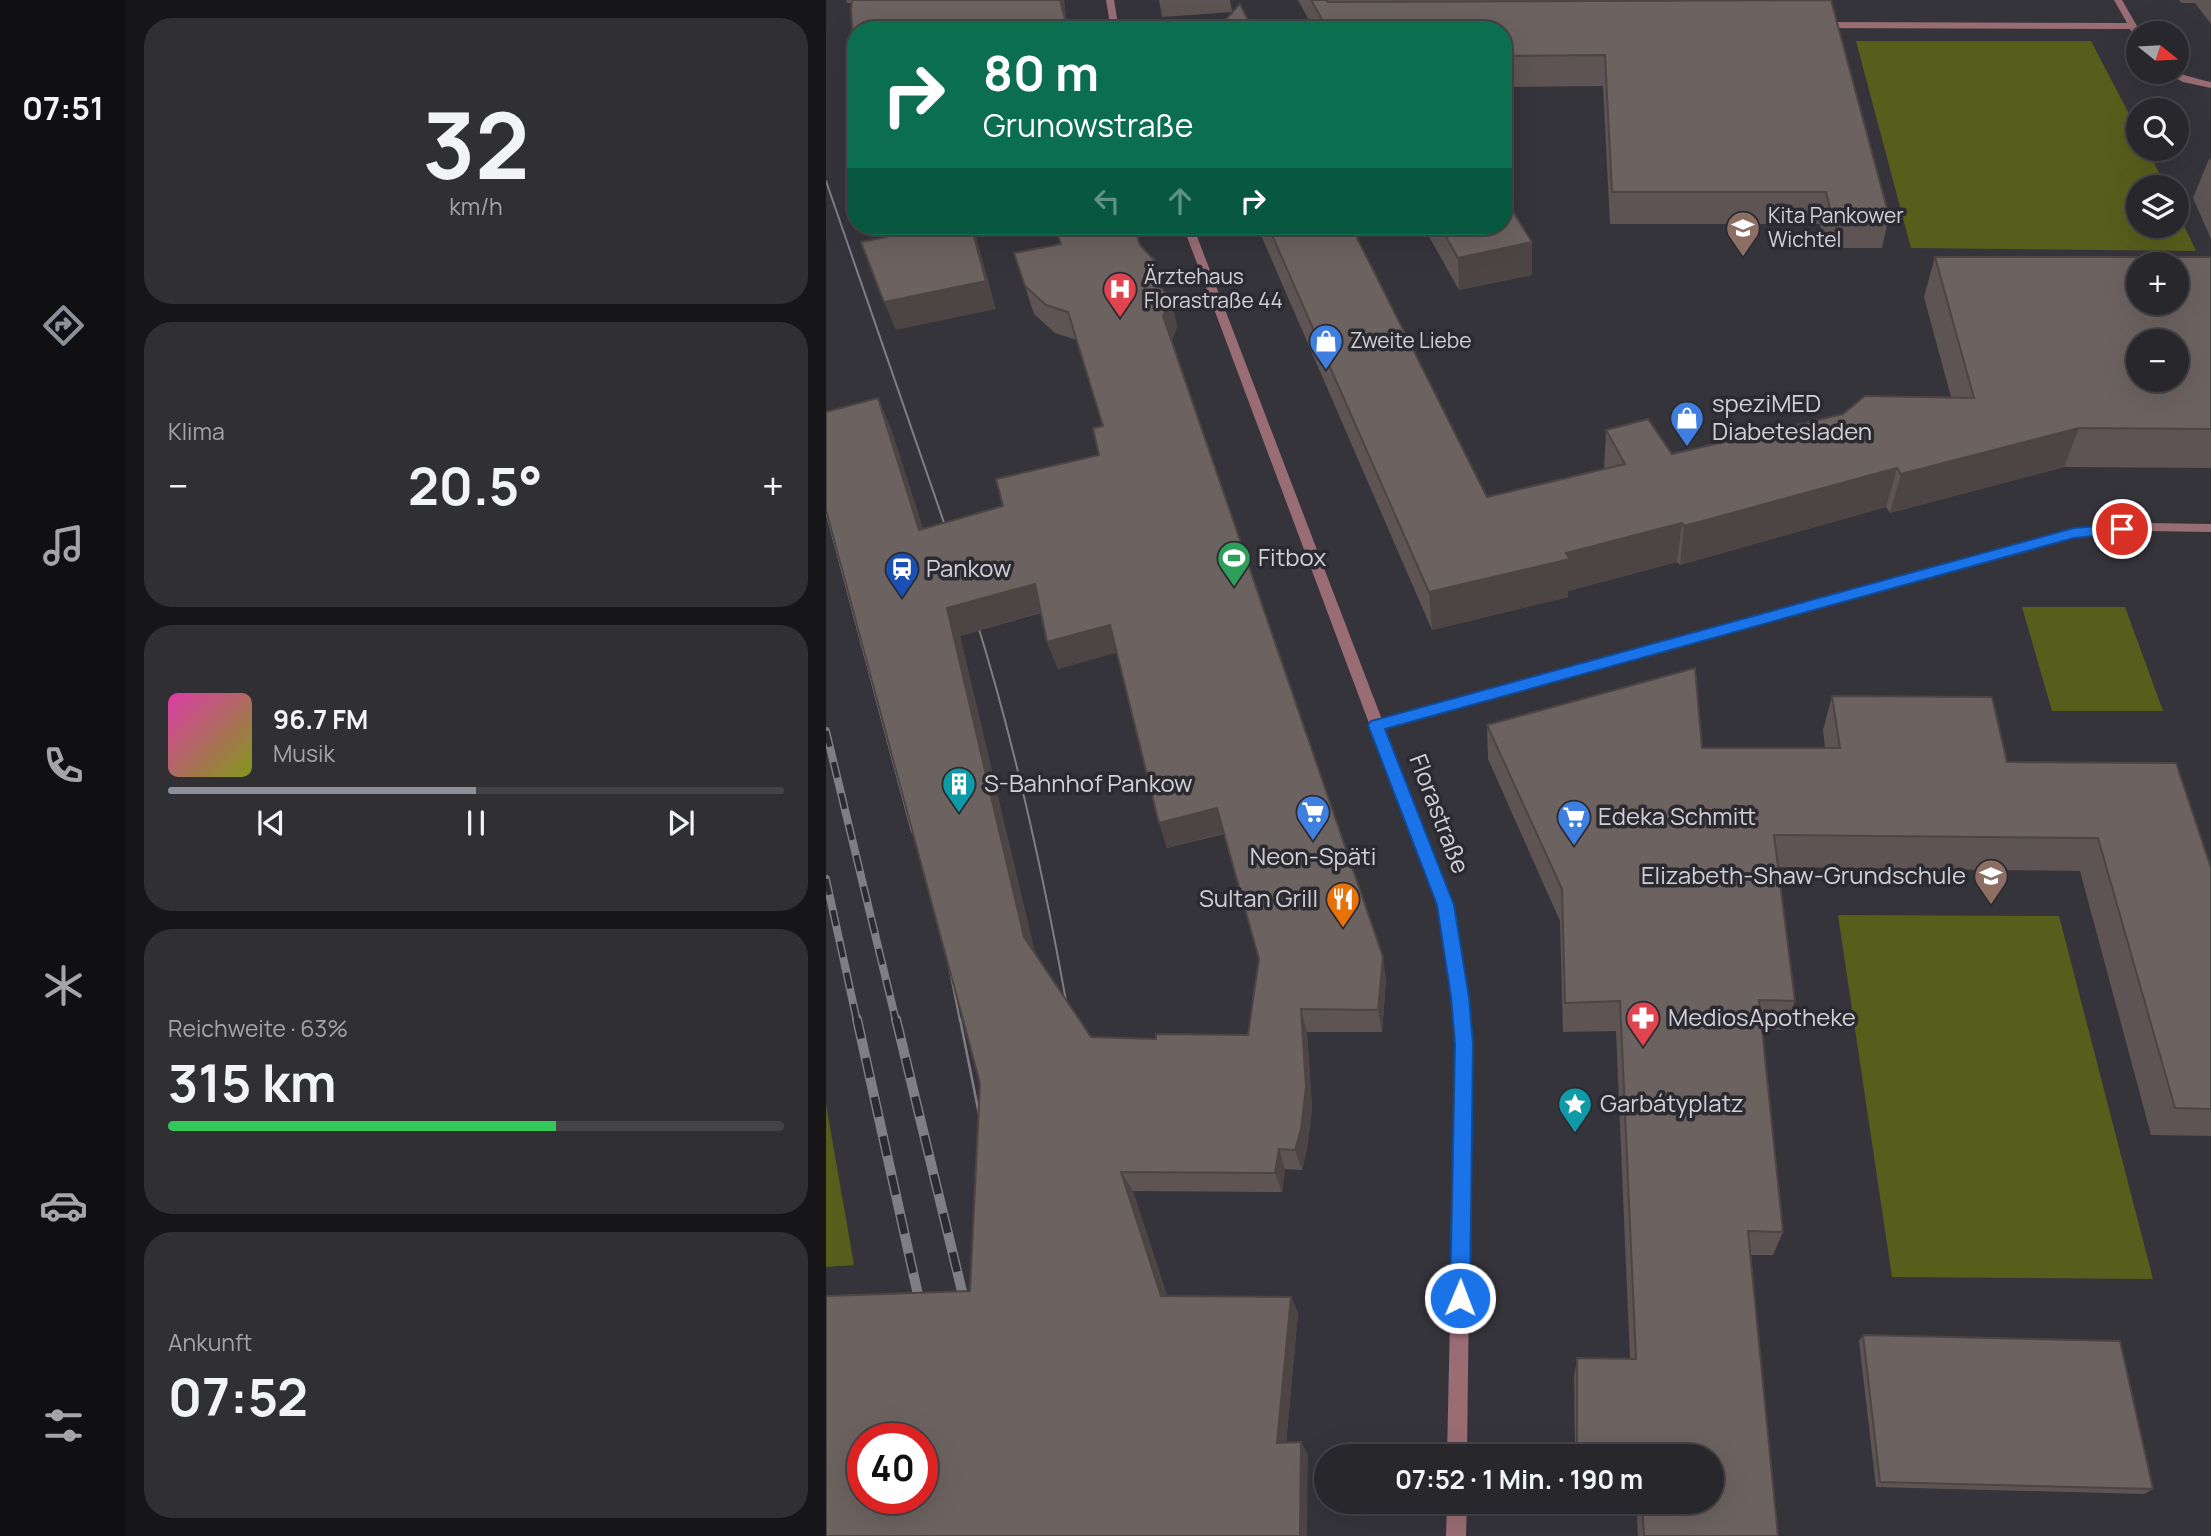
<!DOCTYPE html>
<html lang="de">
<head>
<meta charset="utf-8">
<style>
  :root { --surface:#28272c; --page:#302f34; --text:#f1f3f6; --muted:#a5a5a9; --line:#444448; --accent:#8c9099 }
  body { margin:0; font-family:Manrope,sans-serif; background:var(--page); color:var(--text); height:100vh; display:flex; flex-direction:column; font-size:26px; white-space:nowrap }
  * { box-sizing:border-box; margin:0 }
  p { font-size:23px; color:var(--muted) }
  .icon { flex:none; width:38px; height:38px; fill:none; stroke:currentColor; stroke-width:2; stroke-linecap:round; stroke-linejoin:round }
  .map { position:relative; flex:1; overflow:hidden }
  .details { display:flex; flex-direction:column; gap:18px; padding:18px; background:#161518; width:700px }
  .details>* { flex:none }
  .guide { position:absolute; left:21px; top:21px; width:665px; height:214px; border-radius:28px; box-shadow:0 7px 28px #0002,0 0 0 2px var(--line); background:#0b6e4f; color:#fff; overflow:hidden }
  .needle { width:46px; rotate:108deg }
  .tools { position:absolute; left:1300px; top:21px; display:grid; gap:14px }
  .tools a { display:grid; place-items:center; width:63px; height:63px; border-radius:50%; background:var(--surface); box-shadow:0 7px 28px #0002,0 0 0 2px var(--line); font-size:35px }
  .speed { position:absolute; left:21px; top:1423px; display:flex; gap:14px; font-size:35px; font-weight:700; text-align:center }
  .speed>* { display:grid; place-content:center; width:91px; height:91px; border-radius:50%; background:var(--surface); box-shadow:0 7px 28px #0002,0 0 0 2px var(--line); line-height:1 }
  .speed .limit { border:10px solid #d22; background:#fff; color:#111 }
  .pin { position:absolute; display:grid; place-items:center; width:60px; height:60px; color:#fff; margin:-30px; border:4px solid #fff; border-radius:50%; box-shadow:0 2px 7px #0007 }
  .me { position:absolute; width:77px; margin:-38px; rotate:1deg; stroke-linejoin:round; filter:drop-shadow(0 0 5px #0008) }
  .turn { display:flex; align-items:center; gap:24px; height:147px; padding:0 21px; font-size:32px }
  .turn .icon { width:91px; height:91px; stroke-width:2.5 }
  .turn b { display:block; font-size:49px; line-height:60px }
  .lanes { display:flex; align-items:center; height:66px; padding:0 21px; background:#0003; justify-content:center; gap:35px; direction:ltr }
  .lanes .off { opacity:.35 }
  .big { font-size:52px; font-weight:700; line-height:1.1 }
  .details .widget { flex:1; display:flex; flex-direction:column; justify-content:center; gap:10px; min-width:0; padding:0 24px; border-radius:28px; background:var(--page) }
  .details .dial { align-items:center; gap:0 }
  .dial b { font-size:91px; line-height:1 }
  .song { display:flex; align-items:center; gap:21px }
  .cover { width:84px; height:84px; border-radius:10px; background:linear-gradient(135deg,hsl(320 70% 55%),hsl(70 70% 35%)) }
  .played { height:7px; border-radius:4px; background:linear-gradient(90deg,var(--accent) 50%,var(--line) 50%) }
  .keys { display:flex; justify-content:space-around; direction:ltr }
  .heat { display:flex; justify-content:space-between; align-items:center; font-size:38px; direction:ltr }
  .charge { height:10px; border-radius:5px; background:linear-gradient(90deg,#34c759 63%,var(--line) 0) }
  .trip { position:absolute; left:488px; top:1444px; width:410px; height:70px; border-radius:35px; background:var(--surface); box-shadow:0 7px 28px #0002,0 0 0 2px var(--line); font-weight:700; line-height:70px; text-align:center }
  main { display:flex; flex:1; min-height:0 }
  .dock { display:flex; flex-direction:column; width:126px; justify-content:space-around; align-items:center; background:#101012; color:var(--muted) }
  .dock .icon { width:49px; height:49px }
  .dock .selected { color:var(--accent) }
  .dock b { font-size:32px; color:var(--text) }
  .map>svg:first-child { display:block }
  .green { fill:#575e1c }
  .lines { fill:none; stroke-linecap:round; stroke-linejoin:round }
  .minor { fill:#9a6d74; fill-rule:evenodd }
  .tertiary { fill:#9a6d74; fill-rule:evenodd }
  .tram-far1 { stroke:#7f7e84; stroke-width:2 }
  .tram { stroke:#7f7e84; stroke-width:2.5 }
  .rail-far1-casing { stroke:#7f7e84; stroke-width:8 }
  .rail-casing { stroke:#7f7e84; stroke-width:10 }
  .rail-far1 { stroke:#2b2a31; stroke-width:5; stroke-dasharray:16; stroke-linecap:butt }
  .rail { stroke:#2b2a31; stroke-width:7; stroke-dasharray:20; stroke-linecap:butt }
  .wall { fill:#5d5453; fill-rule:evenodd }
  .shaded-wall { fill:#4c4543 }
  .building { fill:#6c6260; stroke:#4c4543; stroke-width:2; fill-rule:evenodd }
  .route { fill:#1a73e8; stroke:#114b97; stroke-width:2 }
  .labels { text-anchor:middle; stroke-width:7; stroke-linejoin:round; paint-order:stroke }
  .far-poi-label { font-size:21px; fill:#d1d0d5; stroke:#2b2a31; text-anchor:start }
  .poi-label { font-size:24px; fill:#d1d0d5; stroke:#2b2a31; text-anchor:start }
  .street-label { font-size:24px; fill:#d1d0d5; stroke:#2b2a31 }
</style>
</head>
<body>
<main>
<nav class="dock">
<b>07:51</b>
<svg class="icon selected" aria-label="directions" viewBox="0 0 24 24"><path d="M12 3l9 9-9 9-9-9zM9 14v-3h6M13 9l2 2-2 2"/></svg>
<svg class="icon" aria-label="music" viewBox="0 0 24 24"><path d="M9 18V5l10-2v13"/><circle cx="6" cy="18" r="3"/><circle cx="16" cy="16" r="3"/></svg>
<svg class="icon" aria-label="phone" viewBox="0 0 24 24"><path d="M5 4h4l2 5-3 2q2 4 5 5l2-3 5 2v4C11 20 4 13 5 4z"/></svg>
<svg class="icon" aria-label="climate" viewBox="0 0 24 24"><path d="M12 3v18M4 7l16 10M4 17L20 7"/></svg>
<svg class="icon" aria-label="car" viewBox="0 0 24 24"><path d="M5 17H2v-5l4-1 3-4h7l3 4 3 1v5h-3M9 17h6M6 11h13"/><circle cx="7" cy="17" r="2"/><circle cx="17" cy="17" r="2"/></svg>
<svg class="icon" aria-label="filters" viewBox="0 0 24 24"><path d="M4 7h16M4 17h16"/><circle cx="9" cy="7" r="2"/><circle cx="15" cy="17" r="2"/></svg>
</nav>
<section class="details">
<div class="widget dial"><b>32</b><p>km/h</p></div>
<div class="widget"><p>Klima</p>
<div class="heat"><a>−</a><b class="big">20.5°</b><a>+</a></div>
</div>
<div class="widget">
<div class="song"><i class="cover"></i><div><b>96.7 FM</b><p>Musik</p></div></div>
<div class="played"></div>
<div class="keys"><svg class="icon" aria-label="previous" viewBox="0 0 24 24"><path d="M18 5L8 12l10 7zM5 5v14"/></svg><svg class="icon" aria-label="pause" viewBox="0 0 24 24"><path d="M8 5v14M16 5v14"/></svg><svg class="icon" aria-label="next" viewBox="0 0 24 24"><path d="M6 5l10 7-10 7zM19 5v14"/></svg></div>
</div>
<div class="widget"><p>Reichweite · 63%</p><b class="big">315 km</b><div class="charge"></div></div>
<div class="widget"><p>Ankunft</p><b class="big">07:52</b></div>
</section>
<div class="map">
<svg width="1385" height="1536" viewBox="0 0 1385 1536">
  <rect width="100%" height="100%" fill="#36343b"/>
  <path class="green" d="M 1030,41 L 1265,41 L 1312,131 L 1312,149 L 1321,149 L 1340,187 L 1312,187 L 1312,226 L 1351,226 L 1351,211 L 1370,251 L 1085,248 Z
    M 1196,607 L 1299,607 L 1337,711 L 1226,711 Z
    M 1012,915 L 1233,916 L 1327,1279 L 1066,1277 Z
    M 0,1104 L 28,1265 L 0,1267 Z"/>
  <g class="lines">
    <path class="minor" d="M 1288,0 L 1296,0 L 1315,33 L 1312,33 L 1312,37 L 1309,37 L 1304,29 L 994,28 L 990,25 L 994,22 L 1301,23 Z
      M 1339,72 C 1354,72 1369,79 1385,82 L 1385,88 L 1357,82 Z
      M 1319,523 L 1385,524 L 1385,532 L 1319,531 L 1248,537 L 550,730 L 543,725 L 550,720 L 1248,529 Z"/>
    <path class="tertiary" d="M 280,0 L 288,0 L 293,30 L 285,30 Z
      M 357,226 L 367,226 L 627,905 L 642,997 L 646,1044 L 641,1456 L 621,1456 L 630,1044 L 626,997 L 611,905 Z
      M 621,1502 L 641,1502 L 640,1536 L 620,1536 Z"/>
    <path class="tram-far1" d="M 0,181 L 124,540
      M 0,511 L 86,832
      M 148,613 C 190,746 219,881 243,1018
      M 122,961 L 134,1021"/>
    <path class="tram" d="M 134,1019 L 156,1129"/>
    <g class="rail-far1-casing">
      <path id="rail-far1" d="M 0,731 L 70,1021
        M 0,879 L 31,1021"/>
    </g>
    <g class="rail-casing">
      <path id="rail" d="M 31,1019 L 96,1313
        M 70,1019 L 141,1312"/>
    </g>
    <use href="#rail-far1" class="rail-far1"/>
    <use href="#rail" class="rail"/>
  </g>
  <path class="wall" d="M 20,0 L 238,0 L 241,25 L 26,3 L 21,3 Z
    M 333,0 L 404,0 L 406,12 L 336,17 Z
    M 472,0 L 1001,0 L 1063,216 L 1056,248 L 999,248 L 994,224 L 784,224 L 777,86 L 677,87 L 677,30 L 488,30 Z
    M 1353,0 L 1385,0 L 1385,24 L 1369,3 L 1355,3 Z
    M 1383,159 L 1385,159 L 1385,239 L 1367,198 Z
    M 431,226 L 525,226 L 661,497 L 778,469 L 780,430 L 846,454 L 1125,397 L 1098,297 L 1109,257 L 1385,257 L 1385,468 L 1238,467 L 1064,513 L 1060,507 L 854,565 L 851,562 L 742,591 L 742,597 L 606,630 Z
    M 597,226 L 677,226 L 706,242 L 706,275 L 633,290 Z
    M 234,244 L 314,245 L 335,289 L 345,299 L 351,327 L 346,340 L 560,980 L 556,1032 L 481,1032 L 486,1108 L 481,1149 L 476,1170 L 459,1169 L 456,1192 L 307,1191 L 341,1296 L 465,1297 L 472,1313 L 460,1443 L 482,1455 L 144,1291 L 154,1083 L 64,426 L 97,529 L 177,506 L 273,455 L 277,426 L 251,340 L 229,333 L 208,314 L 188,253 ZM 215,613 L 221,642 L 232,669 L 291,652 L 341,848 L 398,834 L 433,959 L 422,1035 L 330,1039 L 265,1037 L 209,954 L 134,636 Z
    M 1006,696 L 1181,762 L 1385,868 L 1385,1136 L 1325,1135 L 1254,871 L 952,867 L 969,1001 L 959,1030 L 936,1029 L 957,1232 L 947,1255 L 925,1255 L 952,1536 L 812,1536 L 810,1502 L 886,1502 L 886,1456 L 749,1456 L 748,1377 L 751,1358 L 804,1359 L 790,1031 L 737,1032 L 734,921 L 662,759 L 661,725 L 876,748 L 999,748 L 997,730 Z
    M 1037,1335 L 1327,1489 L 1318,1494 L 1050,1487 L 1033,1341 Z"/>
  <path class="shaded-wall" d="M 234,0 L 238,0 L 241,25 Z
    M 145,226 L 147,226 L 170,309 L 70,330 L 58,302 Z
    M 706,242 L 706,275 L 633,290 L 632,258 Z
    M 329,261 L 335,289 L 329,281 Z
    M 345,299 L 351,327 L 344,344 L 337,316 Z
    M 52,398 L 64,426 L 106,557 L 93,530 Z
    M 1253,428 L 1238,467 L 1064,513 L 1075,474 Z
    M 1071,468 L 1060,507 L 854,565 L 858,526 Z
    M 856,523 L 851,562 L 742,591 L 742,597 L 606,630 L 603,592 L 740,553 Z
    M 209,584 L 219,611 L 134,636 L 211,961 L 198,937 L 121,608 Z
    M 284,625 L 293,652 L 232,669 L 221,642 Z
    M 391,808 L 398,833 L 341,848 L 333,823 Z
    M 557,957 L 560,980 L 556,1032 L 552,1010 Z
    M 475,1009 L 481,1032 L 486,1108 L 481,1149 L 476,1170 L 469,1150 Z
    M 453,1149 L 459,1169 L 456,1192 L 449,1173 Z
    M 295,1172 L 307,1191 L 346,1313 L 335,1296 Z
    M 465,1297 L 472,1313 L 459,1456 L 451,1443 Z
    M 475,1442 L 482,1455 L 481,1536 L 474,1536 Z"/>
  <path class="building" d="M 26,0 L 234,0 L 242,30 L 30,30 L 30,72 L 25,11 Z
    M 485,0 L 500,0 L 502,2 L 1005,0 L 1063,216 L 1006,216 L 1000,192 L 786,192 L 779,55 L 677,56 L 677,30 L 502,30 Z
    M 414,4 L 427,30 L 390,30 Z
    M 677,196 L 706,242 L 632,258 L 614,226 L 677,226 Z
    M 59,226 L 145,226 L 160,281 L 58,302 L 35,242 L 61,237 Z
    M 229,226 L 308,226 L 314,245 L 329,261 L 329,281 L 345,299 L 337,316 L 557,957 L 552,1010 L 475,1009 L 480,1087 L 475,1129 L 469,1150 L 453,1149 L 449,1173 L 295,1172 L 335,1296 L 465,1297 L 451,1443 L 475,1442 L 474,1536 L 0,1536 L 0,1296 L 144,1291 L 154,1083 L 0,510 L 0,412 L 52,398 L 93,530 L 177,506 L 170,479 L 273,455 L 267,428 L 277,426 L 242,312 L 220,305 L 199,286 L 188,253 L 235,244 ZM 209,584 L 221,642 L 284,625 L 333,823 L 391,808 L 433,959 L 422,1035 L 330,1034 L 330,1039 L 265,1037 L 198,937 L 121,608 ZM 37,1438 L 96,1438 L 96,1498 L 37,1498 Z
    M 442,226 L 525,226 L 661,497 L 799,464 L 780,430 L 822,419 L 846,454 L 1017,414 L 1039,396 L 1148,398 L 1109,257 L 1385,257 L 1385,429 L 1253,428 L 1075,474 L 1071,468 L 858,526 L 856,523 L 740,553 L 744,559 L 603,592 ZM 1312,264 L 1351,264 L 1351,303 L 1312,303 ZM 1312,341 L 1351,341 L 1351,380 L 1312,380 Z
    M 869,668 L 876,748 L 1014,748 L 1006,696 L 1166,697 L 1181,762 L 1350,763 L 1385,868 L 1385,1109 L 1349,1108 L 1272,838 L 948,835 L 969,1001 L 933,1000 L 957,1232 L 922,1231 L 952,1536 L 818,1536 L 816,1502 L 886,1502 L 886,1456 L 814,1456 L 814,1453 L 751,1452 L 751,1358 L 810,1359 L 794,1001 L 739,1003 L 736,889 L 661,725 Z
    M 1037,1335 L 1294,1341 L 1327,1489 L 1054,1482 Z"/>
  <path class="route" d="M 1296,524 L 1300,526 L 1300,533 L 1248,538 L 559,729 L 628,905 L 643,997 L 647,1044 L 644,1298 L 641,1306 L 634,1309 L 627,1306 L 624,1298 L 629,1044 L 625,997 L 611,905 L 542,725 L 545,721 L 1248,528 Z"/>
  <defs>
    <g id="school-pin" transform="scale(1.75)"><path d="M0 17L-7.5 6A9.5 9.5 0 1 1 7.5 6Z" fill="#8d6e63" stroke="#2b2a31"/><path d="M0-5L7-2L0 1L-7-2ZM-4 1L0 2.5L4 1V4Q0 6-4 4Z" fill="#fff"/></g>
    <g id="hospital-pin" transform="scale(1.75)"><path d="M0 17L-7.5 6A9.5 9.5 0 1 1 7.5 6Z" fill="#e0444e" stroke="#2b2a31"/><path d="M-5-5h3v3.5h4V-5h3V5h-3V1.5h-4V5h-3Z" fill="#fff"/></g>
    <g id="shop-pin" transform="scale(1.75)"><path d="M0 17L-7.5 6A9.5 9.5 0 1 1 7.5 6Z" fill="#3f7fe0" stroke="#2b2a31"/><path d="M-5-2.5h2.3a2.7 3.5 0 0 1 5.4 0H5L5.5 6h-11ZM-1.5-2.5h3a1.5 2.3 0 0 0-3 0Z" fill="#fff"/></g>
    <g id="stadium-pin" transform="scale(1.75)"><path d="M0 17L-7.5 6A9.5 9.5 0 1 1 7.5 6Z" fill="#2e9e5b" stroke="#2b2a31"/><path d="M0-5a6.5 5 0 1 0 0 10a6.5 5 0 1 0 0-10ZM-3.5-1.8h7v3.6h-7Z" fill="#fff"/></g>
    <g id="station-pin" transform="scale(1.75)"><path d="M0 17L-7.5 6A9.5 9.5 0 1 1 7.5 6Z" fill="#1a4fb4" stroke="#2b2a31"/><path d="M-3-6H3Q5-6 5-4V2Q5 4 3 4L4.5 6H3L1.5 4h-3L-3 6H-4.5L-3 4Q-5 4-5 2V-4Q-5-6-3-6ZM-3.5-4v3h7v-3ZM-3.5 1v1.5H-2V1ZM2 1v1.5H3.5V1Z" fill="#fff"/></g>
    <g id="building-pin" transform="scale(1.75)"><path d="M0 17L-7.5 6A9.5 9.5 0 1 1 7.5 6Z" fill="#0f9aa8" stroke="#2b2a31"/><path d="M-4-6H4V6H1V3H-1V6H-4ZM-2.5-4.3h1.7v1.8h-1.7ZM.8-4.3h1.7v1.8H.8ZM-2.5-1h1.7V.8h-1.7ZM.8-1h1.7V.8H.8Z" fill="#fff"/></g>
    <g id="supermarket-pin" transform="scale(1.75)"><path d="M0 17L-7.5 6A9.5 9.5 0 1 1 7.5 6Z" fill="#3f7fe0" stroke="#2b2a31"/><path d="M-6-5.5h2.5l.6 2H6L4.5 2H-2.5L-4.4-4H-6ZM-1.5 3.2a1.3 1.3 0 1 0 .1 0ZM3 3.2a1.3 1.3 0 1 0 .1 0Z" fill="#fff"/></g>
    <g id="restaurant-pin" transform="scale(1.75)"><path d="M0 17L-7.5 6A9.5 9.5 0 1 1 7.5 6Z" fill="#e8710a" stroke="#2b2a31"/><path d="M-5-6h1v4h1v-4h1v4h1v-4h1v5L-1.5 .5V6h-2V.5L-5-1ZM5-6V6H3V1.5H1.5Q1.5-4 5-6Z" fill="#fff"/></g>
    <g id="pharmacy-pin" transform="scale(1.75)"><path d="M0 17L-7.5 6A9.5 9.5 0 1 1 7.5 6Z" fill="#e0444e" stroke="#2b2a31"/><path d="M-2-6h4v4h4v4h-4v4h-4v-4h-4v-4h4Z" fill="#fff"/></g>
    <g id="sight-pin" transform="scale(1.75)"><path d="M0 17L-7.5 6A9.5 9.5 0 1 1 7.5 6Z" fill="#0f9aa8" stroke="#2b2a31"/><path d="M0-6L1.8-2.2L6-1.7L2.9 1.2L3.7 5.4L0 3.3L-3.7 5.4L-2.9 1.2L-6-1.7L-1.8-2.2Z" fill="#fff"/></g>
  </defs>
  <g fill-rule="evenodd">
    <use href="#school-pin" x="917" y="228"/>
    <use href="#hospital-pin" x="294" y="289"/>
    <use href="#shop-pin" x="500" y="341"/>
    <use href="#shop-pin" x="861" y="418"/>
    <use href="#stadium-pin" x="408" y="558"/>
    <use href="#station-pin" x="76" y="569"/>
    <use href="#building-pin" x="133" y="784"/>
    <use href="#supermarket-pin" x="487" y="812"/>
    <use href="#supermarket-pin" x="748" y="817"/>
    <use href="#school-pin" x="1165" y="876"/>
    <use href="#restaurant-pin" x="517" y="899"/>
    <use href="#pharmacy-pin" x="817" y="1018"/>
    <use href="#sight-pin" x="749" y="1104"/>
  </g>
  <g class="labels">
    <g class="far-poi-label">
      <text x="942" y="223">Kita Pankower<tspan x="942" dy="24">Wichtel</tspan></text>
      <text x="318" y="284">Ärztehaus<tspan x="318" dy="24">Florastraße 44</tspan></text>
      <text x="524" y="348">Zweite Liebe</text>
    </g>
    <g class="poi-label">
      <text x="886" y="412">speziMED<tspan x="886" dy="28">Diabetesladen</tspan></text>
      <text x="432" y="566">Fitbox</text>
      <text x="100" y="577">Pankow</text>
      <text x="158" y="792">S-Bahnhof Pankow</text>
      <text x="772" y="825">Edeka Schmitt</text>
      <text x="487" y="865" text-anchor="middle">Neon-Späti</text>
      <text x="1140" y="884" text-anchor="end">Elizabeth-Shaw-Grundschule</text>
      <text x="492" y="907" text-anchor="end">Sultan Grill</text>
      <text x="842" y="1026">MediosApotheke</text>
      <text x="774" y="1112">Garbátyplatz</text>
    </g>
    <g class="street-label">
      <text transform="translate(613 814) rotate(69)" y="8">Florastraße</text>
    </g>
  </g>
</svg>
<div class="tools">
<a><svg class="needle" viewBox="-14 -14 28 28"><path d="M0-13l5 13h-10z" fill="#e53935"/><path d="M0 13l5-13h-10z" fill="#a5a5a9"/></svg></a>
<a><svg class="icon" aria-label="search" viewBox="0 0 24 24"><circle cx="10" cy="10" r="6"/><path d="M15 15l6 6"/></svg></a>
<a><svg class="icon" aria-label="layers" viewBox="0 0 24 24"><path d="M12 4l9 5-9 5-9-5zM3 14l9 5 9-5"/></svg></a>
<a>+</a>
<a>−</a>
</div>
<div class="speed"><div class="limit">40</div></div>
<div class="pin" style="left:1296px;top:529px;background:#d93025"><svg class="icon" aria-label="arrive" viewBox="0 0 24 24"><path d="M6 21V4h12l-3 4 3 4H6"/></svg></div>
<svg class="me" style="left:634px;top:1298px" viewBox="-20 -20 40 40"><circle r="17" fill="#1a73e8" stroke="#fff" stroke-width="3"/><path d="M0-11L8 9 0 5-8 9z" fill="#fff"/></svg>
<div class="trip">07:52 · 1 Min. · 190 m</div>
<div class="guide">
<div class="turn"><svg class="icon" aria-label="right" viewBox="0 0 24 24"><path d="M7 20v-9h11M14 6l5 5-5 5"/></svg><div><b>80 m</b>Grunowstraße</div></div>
<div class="lanes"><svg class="icon off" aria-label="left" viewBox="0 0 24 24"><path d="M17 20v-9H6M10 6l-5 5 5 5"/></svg><svg class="icon off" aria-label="ahead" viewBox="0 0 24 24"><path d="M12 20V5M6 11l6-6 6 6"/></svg><svg class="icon" aria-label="right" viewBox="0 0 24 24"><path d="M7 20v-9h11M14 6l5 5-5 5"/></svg></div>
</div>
</div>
</main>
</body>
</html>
